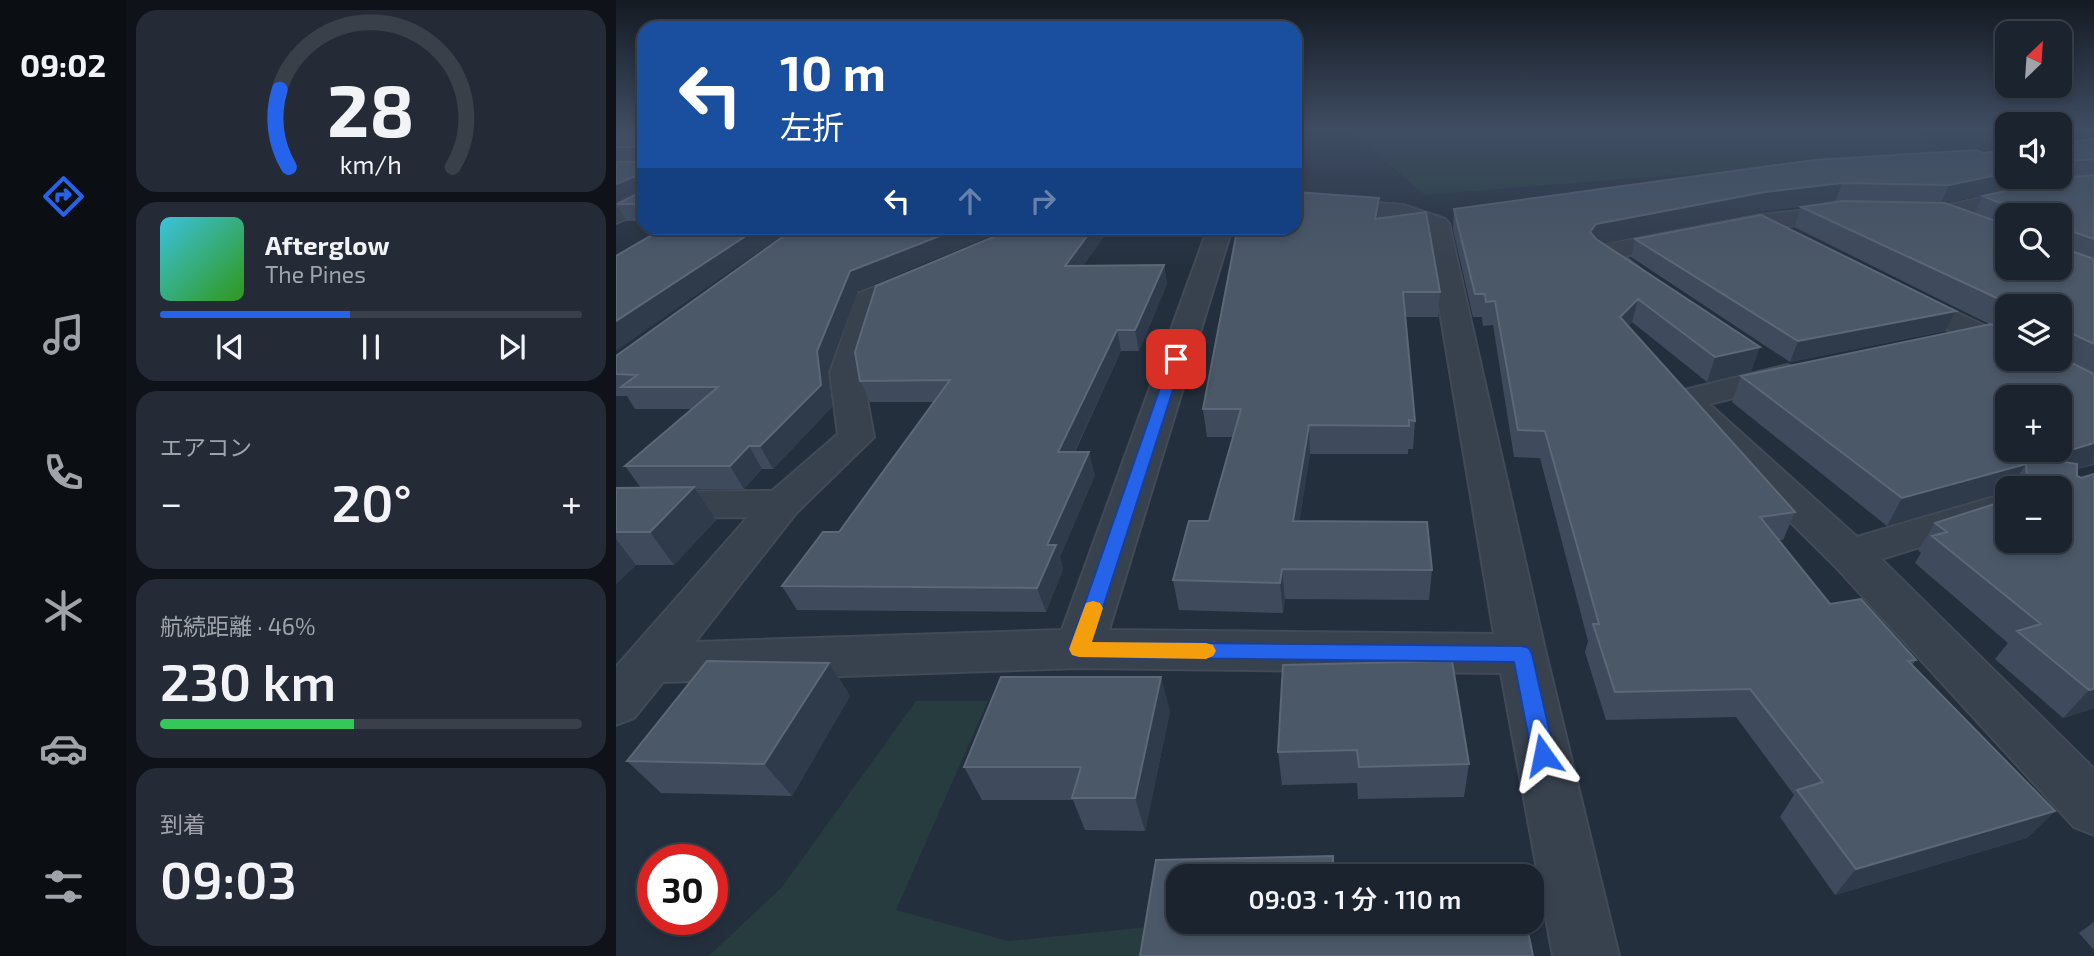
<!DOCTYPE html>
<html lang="ja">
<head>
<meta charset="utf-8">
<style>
  :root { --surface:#1b232e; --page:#242b36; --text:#f1f3f6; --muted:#a0a4aa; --line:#39404a; --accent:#2563eb }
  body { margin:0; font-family:"Exo 2","Noto Sans JP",sans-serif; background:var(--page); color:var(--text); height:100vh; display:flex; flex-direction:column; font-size:26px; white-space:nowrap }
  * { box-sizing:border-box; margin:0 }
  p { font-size:23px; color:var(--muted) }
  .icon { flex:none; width:38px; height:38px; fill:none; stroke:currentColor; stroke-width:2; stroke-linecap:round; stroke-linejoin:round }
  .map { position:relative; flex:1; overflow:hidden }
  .panel { display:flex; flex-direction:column; gap:10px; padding:10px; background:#0f1319; width:490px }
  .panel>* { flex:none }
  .hud { position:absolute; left:21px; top:21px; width:665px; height:214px; border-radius:21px; box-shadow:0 4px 10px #0003,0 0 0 2px var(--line); background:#1a4fa0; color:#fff; overflow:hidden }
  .needle { width:46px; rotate:25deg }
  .tools { position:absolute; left:1379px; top:21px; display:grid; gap:14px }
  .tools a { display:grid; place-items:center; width:77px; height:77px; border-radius:14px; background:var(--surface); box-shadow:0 4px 10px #0003,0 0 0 2px var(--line); font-size:35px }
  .speed { position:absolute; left:21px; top:844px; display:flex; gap:14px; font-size:35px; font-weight:700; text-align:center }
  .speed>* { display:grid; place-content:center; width:91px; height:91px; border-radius:50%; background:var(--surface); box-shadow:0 4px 10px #0003,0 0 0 2px var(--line); line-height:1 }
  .speed .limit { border:10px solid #d22; background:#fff; color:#111 }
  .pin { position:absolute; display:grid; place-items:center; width:60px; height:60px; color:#fff; margin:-30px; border-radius:14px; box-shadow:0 4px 10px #0006 }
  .me { position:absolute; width:77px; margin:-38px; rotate:348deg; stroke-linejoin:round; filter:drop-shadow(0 0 5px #0008) }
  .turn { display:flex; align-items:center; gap:24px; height:147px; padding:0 28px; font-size:32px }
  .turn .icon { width:91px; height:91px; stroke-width:2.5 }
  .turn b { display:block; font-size:49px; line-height:60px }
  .lanes { display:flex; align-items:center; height:66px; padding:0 28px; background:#0003; justify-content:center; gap:35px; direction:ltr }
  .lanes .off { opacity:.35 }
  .big { font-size:52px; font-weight:600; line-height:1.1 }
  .panel .tile { flex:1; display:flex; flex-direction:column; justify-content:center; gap:10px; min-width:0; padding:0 24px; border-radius:21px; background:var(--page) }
  .panel .dial { align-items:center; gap:0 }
  .dial svg { height:182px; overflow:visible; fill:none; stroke:var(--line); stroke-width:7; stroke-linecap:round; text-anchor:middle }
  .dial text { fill:var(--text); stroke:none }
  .song { display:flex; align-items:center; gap:21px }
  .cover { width:84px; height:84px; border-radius:10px; background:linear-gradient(135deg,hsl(190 70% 55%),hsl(110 70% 35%)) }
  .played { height:7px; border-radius:4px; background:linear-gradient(90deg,var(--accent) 45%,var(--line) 45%) }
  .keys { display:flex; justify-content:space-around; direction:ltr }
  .heat { display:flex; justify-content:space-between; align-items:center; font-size:38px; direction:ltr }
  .charge { height:10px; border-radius:5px; background:linear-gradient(90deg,#34c759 46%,var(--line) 0) }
  .trip { position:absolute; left:550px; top:864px; width:378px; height:70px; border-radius:21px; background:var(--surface); box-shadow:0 4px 10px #0003,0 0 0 2px var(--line); font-weight:600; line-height:70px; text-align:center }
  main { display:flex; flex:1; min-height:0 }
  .tab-bar { display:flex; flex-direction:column; width:126px; justify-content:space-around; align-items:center; background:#0b0e12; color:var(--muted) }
  .tab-bar .icon { width:49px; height:49px }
  .tab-bar .current { color:var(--accent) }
  .tab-bar b { font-size:32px; color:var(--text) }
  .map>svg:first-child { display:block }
  .green { fill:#263c3f }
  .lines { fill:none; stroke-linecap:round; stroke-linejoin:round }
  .street-casing { stroke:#414a57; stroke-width:4 }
  .street { fill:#38414e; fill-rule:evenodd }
  .wall { fill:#3f4b5c; fill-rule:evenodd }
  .shaded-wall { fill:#2f3b4b }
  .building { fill:#4b5868; stroke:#5c6777; stroke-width:2; fill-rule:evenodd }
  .route { fill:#2563eb; stroke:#184099; stroke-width:2 }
  .slow { fill:#f59e0b }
</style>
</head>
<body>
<main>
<nav class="tab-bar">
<b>09:02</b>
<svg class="icon current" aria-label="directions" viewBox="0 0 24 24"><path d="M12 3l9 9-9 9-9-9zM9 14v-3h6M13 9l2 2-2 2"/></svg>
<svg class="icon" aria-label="music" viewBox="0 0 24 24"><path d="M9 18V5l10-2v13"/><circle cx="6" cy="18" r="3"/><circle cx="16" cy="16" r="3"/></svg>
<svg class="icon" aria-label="phone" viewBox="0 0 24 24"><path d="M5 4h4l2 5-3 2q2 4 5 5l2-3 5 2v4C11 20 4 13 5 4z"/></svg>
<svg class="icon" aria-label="climate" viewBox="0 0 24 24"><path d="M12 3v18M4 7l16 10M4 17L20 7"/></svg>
<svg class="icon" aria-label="car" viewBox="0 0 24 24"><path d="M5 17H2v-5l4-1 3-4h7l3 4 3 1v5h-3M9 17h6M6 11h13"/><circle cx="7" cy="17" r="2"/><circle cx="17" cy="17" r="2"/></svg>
<svg class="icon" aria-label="filters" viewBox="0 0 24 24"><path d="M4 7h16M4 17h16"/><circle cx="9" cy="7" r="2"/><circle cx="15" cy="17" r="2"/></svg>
</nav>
<section class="panel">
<div class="tile dial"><svg viewBox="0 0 100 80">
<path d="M14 69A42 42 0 1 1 86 69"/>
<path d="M14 69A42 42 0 0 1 10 35" stroke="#2563eb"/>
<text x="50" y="56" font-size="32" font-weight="700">28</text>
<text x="50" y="72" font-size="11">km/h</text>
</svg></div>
<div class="tile">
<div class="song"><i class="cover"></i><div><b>Afterglow</b><p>The Pines</p></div></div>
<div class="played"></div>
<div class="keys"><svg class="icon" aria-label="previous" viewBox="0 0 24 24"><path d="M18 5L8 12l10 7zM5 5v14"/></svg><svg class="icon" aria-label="pause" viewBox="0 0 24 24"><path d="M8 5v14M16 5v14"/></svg><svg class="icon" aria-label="next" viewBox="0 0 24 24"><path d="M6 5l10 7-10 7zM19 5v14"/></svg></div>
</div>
<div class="tile"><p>エアコン</p>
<div class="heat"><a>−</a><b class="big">20°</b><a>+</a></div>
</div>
<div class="tile"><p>航続距離 · 46%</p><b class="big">230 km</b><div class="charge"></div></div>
<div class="tile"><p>到着</p><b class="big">09:03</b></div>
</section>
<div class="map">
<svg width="1478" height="956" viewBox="0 0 1478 956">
  <rect width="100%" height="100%" fill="#242f3e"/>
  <path class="green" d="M 734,131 L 1303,131 L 1329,153 L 809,195 Z
    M 300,701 L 372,701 L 280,910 L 392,941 L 533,927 L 531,956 L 93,956 L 166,887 Z"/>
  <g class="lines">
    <g class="street-casing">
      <path id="street" d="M 1478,179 L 1478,191 C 1464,193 1449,193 1435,196 C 1390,204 1331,230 1286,219 L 1282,214 L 1286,209 L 1324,207 L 1436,183 Z
        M 28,195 L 28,211 L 0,223 L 0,207 Z
        M 679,197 L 787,205 L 829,219 L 833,224 L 930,654 L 1003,956 L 937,956 L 885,673 L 463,668 L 47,682 L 18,718 L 0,725 L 0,667 L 132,517 L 0,518 L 0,492 L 156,491 L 222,434 L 214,373 L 239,299 L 243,293 L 304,269 L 313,271 L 317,277 L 313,283 L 266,304 L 246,373 L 258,437 L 180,513 L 79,642 L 446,630 L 592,228 L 616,228 L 493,630 L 878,634 L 810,228 L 784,219 L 679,211 Z
        M 1234,206 L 1242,208 L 1245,213 L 1242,218 L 1143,229 L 1008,256 L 1033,276 L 1029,282 C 1011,286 984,269 973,253 L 977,248 L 986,245 L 1143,215 Z
        M 1290,289 L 1391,336 L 1391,357 L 1380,355 L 1280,303 L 1276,297 L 1280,291 Z
        M 1171,365 L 1182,368 L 1187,375 L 1182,382 L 1093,404 L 1241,537 L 1391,493 L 1391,520 L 1265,559 L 1478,769 L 1478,835 L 1458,827 L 1218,565 L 1051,400 L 1056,393 Z"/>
    </g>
    <use href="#street" class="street"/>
  </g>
  <path class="wall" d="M 0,131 L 28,131 L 28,221 L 11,221 L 0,204 Z
    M 1478,139 L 1478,465 L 1461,469 L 1461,476 L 1465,478 L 1478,474 L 1478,708 L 1447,718 L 1379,659 L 1392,643 L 1299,563 L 1305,553 L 1302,550 L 1319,523 L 1444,488 L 1391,488 L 1391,491 L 1271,526 L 1116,402 L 1125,376 L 1373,324 L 1178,227 L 1185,207 L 1203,204 L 1143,212 L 987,243 L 1135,372 L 1091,382 L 1016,322 L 1012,326 L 1179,512 L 1167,540 L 1163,540 L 1214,604 L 1300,660 L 1296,665 L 1439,811 L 1411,838 L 1219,895 L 1164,817 L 1178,795 L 1120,717 L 990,720 L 969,652 L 972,641 L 924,458 L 898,457 L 877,325 L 867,326 L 866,317 L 857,317 L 837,229 L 838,209 L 1198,160 L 1391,177 L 1444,177 L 1444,143 ZM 1438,180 L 1367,196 L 1358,214 L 1329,203 ZM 1391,215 L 1444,215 L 1391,268 ZM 1391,306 L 1444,306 L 1444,359 L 1391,359 Z
    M 762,219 L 824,292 L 822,317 L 789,317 L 799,421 L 797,449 L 792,449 L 792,454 L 694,454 L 683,521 L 816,570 L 813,600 L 669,599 L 667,613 L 563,610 L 557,580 L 593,521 L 617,437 L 591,437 L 587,409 Z
    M 396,228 L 494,228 L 467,266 L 548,265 L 551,284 L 523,351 L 505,351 L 459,452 L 479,475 L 444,557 L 447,569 L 430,612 L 181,610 L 166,586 L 223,532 L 318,402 L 254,402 L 244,381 Z
    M 379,234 L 242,291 L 212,372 L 216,407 L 157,469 L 146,469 L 128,489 L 79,489 L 100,520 L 58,565 L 20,565 L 0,584 L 0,488 L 25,488 L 9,466 L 76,409 L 19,409 L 11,396 L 0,396 L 0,356 Z
    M 1019,239 L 1340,311 L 1329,331 L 1174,362 L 1015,257 Z
    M 213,663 L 234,696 L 176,796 L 45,793 L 11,761 Z
    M 667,665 L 853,764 L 848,797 L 742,799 L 741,783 L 666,785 L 662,752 Z
    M 554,711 L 529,831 L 469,830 L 457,800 L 366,800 L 348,767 Z
    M 1478,922 L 1478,950 L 1463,933 Z"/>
  <path class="shaded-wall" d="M 1391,173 L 1391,177 L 1437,177 L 1435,180 L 1324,204 L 1333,185 Z
    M 20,176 L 28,193 L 0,204 L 0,184 Z
    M 1226,183 L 1219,202 L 1143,212 L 976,246 L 974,232 L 980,224 L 1149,192 Z
    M 763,198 L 762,220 L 759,219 Z
    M 142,228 L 177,228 L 0,351 L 0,321 Z
    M 344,228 L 386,228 L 379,234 L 242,291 L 212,372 L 216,407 L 157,469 L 144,446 L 201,351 L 234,271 Z
    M 477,228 L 494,228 L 454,285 L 449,266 Z
    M 1454,244 L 1444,261 L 1445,245 Z
    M 548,265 L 551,284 L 523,351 L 519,330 Z
    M 1022,299 L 1016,322 L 998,341 L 1004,317 Z
    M 1340,311 L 1329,331 L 1174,362 L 1182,341 Z
    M 501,330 L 505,351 L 448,474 L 442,452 Z
    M 1144,347 L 1135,372 L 1091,382 L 1099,357 Z
    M 693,425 L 694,454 L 679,551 L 677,521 Z
    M 1478,443 L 1477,464 L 1429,478 L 1448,452 Z
    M 133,446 L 146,469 L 128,489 L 114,466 Z
    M 473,452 L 479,475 L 444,557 L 447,569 L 430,612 L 421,588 L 431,545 Z
    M 1410,464 L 1394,488 L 1391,488 L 1391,491 L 1271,526 L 1286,498 Z
    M 78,487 L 100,520 L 58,565 L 34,532 Z
    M 0,539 L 20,565 L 0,584 Z
    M 666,569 L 669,599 L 667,613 L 664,583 Z
    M 213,663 L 234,696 L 176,796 L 148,764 Z
    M 545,677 L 554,711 L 529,831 L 519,798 Z
    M 1478,689 L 1478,708 L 1447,718 L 1473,690 Z
    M 1439,811 L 1411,838 L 1219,895 L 1240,869 Z"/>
  <path class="building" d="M 0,131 L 28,131 L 28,204 L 1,204 L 21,194 L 20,176 L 0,184 L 0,162 L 21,162 L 22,147 L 0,147 Z
    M 1478,139 L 1478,159 L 1444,162 L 1444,143 Z
    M 1360,150 L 1367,153 L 1391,150 L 1391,173 L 1333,185 L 1226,183 L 1149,192 L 980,224 L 974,232 L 980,239 L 1144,347 L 1099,357 L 1022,299 L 1004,317 L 1179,512 L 1144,517 L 1214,604 L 1245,599 L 1300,660 L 1292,661 L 1439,811 L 1240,869 L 1181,790 L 1207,782 L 1134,689 L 999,692 L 977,624 L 983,624 L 929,431 L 902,430 L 879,301 L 870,302 L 869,294 L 859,294 L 838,209 L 1198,160 Z
    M 1478,175 L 1478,239 L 1455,231 L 1454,244 L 1445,245 L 1447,248 L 1478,259 L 1478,344 L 1453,332 L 1444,332 L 1444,306 L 1398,306 L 1185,207 L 1227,201 L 1329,203 L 1391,225 L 1391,268 L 1444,268 L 1444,215 L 1404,215 L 1404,211 L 1367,196 L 1447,178 Z
    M 679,192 L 763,198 L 759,219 L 810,212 L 824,292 L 787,292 L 799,421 L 793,420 L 793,426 L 693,425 L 677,521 L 811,522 L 816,570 L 666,569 L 664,583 L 557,580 L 573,521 L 593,521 L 625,409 L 587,409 L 620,236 L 623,228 L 679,228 Z
    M 1145,215 L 1340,311 L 1182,341 L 1019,239 Z
    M 48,228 L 142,228 L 0,321 L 0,256 Z
    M 179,228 L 344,228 L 234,271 L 201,351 L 205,385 L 144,446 L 133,446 L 114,466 L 9,466 L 102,387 L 5,387 L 21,375 L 0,374 L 0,356 Z
    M 396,228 L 477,228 L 449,266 L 548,265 L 519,330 L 501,330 L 442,452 L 473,452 L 431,545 L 440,545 L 421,588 L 166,586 L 207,532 L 223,532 L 334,380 L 244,381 L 239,352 L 260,286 L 394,230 Z
    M 1375,324 L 1391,330 L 1391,359 L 1444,359 L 1444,357 L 1478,374 L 1478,443 L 1448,452 L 1442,461 L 1461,464 L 1461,476 L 1465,478 L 1478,474 L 1478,689 L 1473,690 L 1401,631 L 1425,624 L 1316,536 L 1331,532 L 1319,523 L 1391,500 L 1391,541 L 1444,541 L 1444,488 L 1412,488 L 1410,464 L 1286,498 L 1125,376 ZM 1391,397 L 1444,397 L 1444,450 L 1391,450 Z
    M 78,487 L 34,532 L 0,532 L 0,488 Z
    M 91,661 L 213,663 L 148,764 L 11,761 Z
    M 836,661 L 853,764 L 743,767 L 741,750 L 662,752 L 667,665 Z
    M 385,677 L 545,677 L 519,798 L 456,798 L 465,767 L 348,767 Z
    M 717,856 L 717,877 L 562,877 L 562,922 L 910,922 L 917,956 L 524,956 L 540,860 Z
    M 899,870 L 900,877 L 785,877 Z"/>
  <linearGradient id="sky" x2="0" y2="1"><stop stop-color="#141a22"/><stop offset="0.49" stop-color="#3f4d63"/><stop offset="1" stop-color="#3f4d63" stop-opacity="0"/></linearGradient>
  <rect width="1478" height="265" fill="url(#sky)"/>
  <path class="route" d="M 560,355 L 567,359 L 476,642 L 906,646 L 913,648 L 916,654 L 939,755 L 935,762 L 927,765 L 919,762 L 916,755 L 898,662 L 463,657 L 456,655 L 453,649 L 554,359 Z"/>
  <path class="slow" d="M 477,601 L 484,603 L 487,608 L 476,642 L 590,643 L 597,645 L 600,651 L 597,656 L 590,659 L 463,657 L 456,655 L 453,649 L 468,608 L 470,603 Z"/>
</svg>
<div class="tools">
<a><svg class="needle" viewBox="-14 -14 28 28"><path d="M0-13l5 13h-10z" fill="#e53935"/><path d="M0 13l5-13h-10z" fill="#a0a4aa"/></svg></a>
<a><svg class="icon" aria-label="sound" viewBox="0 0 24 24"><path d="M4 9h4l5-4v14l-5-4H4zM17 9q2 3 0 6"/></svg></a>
<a><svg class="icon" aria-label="search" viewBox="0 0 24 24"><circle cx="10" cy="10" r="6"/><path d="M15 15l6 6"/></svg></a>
<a><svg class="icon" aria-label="layers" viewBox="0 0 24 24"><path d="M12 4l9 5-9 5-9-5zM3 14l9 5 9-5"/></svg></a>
<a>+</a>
<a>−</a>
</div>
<div class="speed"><div class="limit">30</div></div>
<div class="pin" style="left:560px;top:359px;background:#d93025"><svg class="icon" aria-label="arrive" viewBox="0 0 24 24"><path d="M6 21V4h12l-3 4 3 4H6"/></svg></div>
<svg class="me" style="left:927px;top:755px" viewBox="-20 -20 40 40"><path d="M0-17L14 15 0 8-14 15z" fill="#2563eb" stroke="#fff" stroke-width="4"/></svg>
<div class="trip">09:03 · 1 分 · 110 m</div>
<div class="hud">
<div class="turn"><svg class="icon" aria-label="left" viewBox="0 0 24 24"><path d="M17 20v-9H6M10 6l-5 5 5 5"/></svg><div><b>10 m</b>左折</div></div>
<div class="lanes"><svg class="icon" aria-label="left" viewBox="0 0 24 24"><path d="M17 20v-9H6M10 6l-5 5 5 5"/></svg><svg class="icon off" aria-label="ahead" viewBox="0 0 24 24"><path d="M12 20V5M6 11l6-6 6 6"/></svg><svg class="icon off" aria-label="right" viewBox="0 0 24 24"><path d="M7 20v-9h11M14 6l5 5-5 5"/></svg></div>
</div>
</div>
</main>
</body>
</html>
